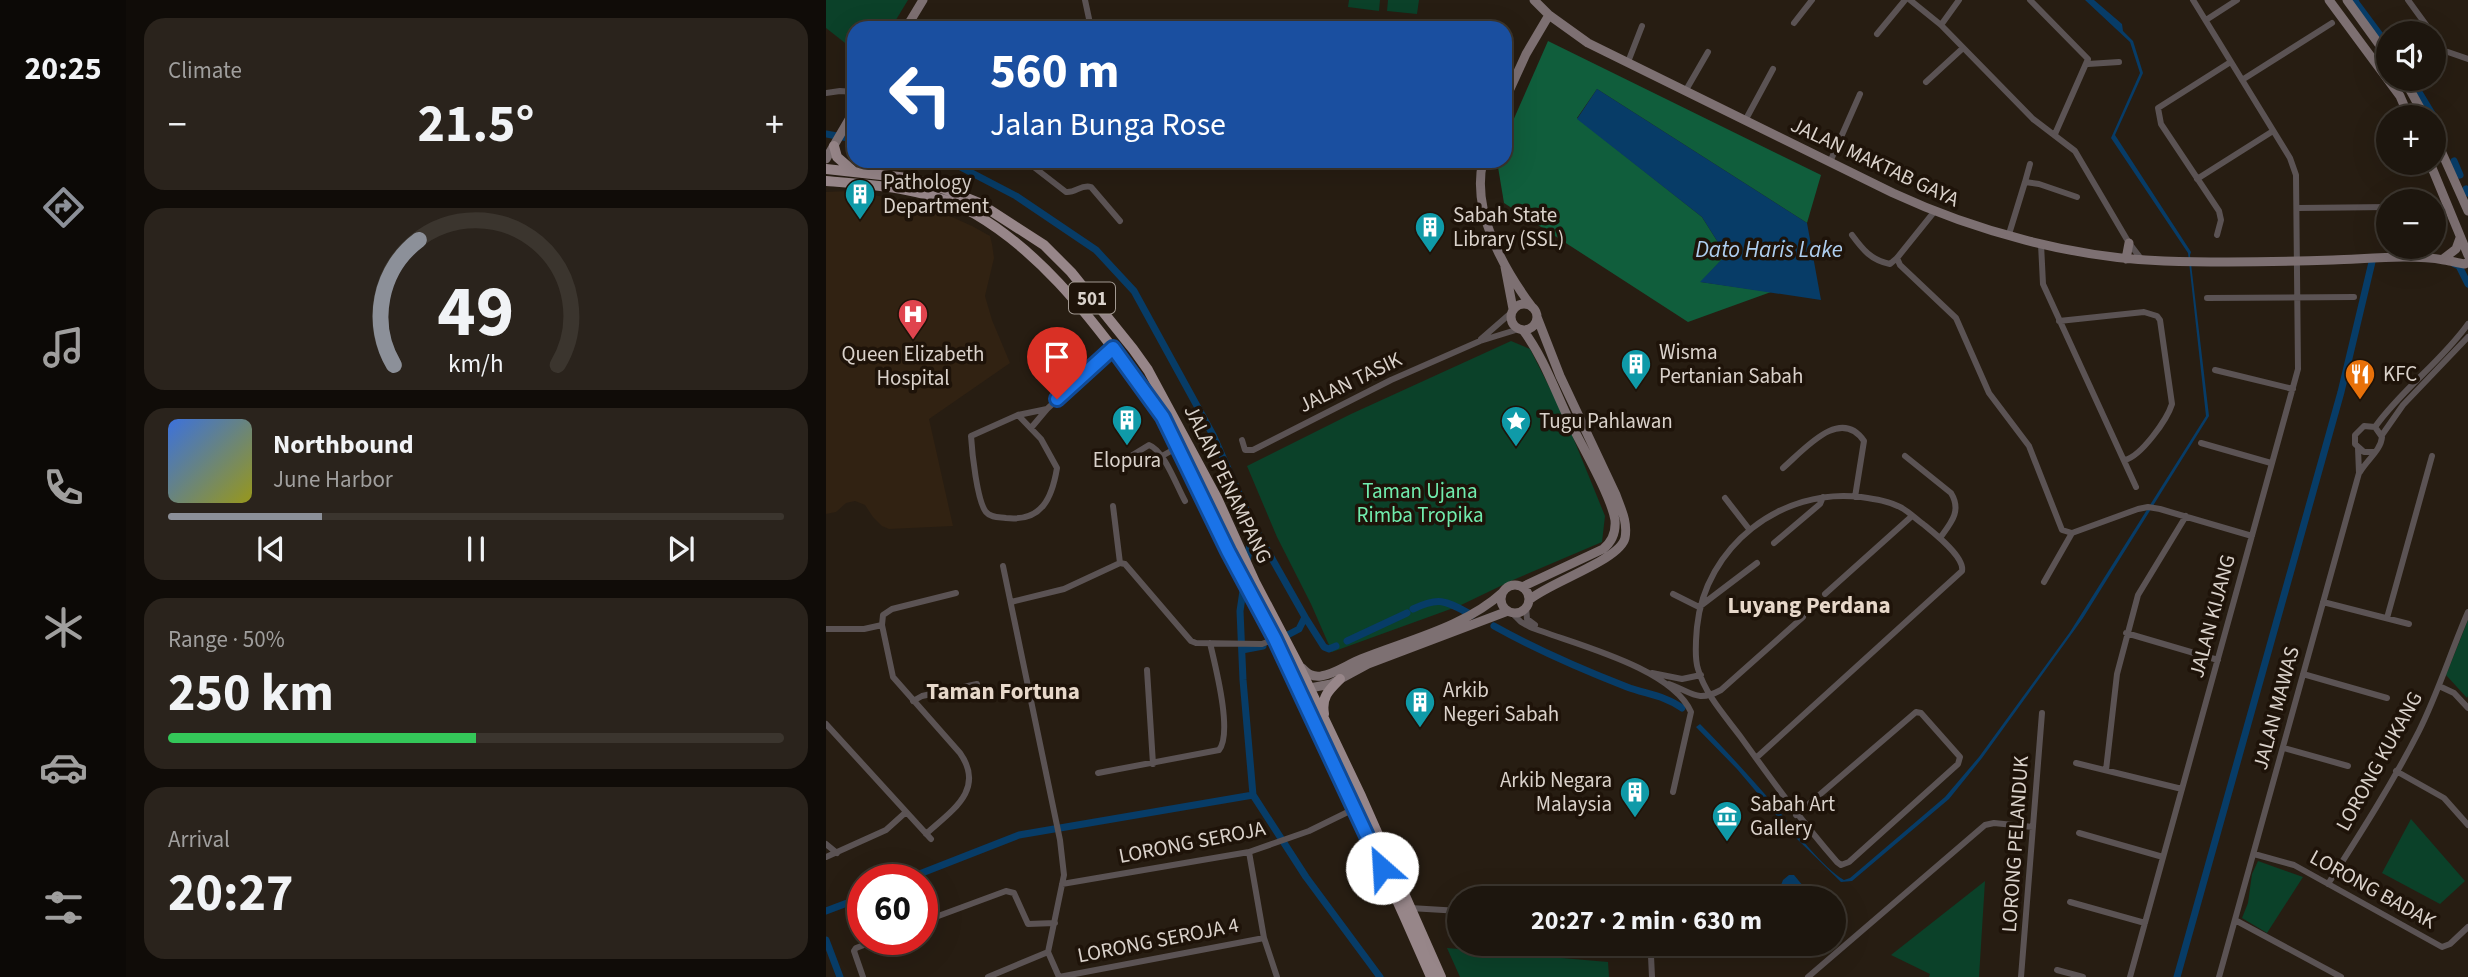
<!DOCTYPE html>
<html lang="en">
<head>
<meta charset="utf-8">
<style>
  :root { --surface:#1d160e; --page:#2a231c; --text:#f1f3f6; --muted:#a09f9e; --line:#3b352e; --accent:#8c9099 }
  body { margin:0; font-family:"Source Sans 3",sans-serif; background:var(--page); color:var(--text); height:100vh; display:flex; flex-direction:column; font-size:26px; white-space:nowrap }
  * { box-sizing:border-box; margin:0 }
  p { font-size:23px; color:var(--muted) }
  .icon { flex:none; width:38px; height:38px; fill:none; stroke:currentColor; stroke-width:2; stroke-linecap:round; stroke-linejoin:round }
  .map { position:relative; flex:1; overflow:hidden }
  .side { display:flex; flex-direction:column; gap:18px; padding:18px; background:#100c08; width:700px }
  .side>* { flex:none }
  .hud { position:absolute; left:21px; top:21px; width:665px; height:147px; border-radius:21px; box-shadow:0 7px 28px #0002,0 0 0 2px var(--line); background:#1a4fa0; color:#fff; overflow:hidden }
  .controls { position:absolute; left:1550px; top:21px; display:grid; gap:14px }
  .controls a { display:grid; place-items:center; width:70px; height:70px; border-radius:50%; background:var(--surface); box-shadow:0 7px 28px #0002,0 0 0 2px var(--line); font-size:35px }
  .speed { position:absolute; left:21px; top:864px; display:flex; gap:14px; font-size:35px; font-weight:700; text-align:center }
  .speed>* { display:grid; place-content:center; width:91px; height:91px; border-radius:50%; background:var(--surface); box-shadow:0 7px 28px #0002,0 0 0 2px var(--line); line-height:1 }
  .speed .limit { border:10px solid #d22; background:#fff; color:#111 }
  .pin { position:absolute; display:grid; place-items:center; width:60px; height:60px; color:#fff; margin:-72px -30px; border-radius:50% 50% 50% 0; rotate:-45deg; box-shadow:0 0 7px #0007 }
  .pin .icon { rotate:45deg }
  .me { position:absolute; width:77px; margin:-38px; rotate:334deg; stroke-linejoin:round; filter:drop-shadow(0 0 5px #0008) }
  .turn { display:flex; align-items:center; gap:24px; height:147px; padding:0 28px; font-size:32px }
  .turn .icon { width:91px; height:91px; stroke-width:2.5 }
  .turn b { display:block; font-size:49px; line-height:60px }
  .big { font-size:52px; font-weight:700; line-height:1.1 }
  .side .widget { flex:1; display:flex; flex-direction:column; justify-content:center; gap:10px; min-width:0; padding:0 24px; border-radius:21px; background:var(--page) }
  .side .dial { align-items:center; gap:0 }
  .dial svg { height:182px; overflow:visible; fill:none; stroke:var(--line); stroke-width:7; stroke-linecap:round; text-anchor:middle }
  .dial text { fill:var(--text); stroke:none }
  .song { display:flex; align-items:center; gap:21px }
  .cover { width:84px; height:84px; border-radius:10px; background:linear-gradient(135deg,hsl(220 70% 55%),hsl(60 70% 35%)) }
  .played { height:7px; border-radius:4px; background:linear-gradient(90deg,var(--accent) 25%,var(--line) 25%) }
  .keys { display:flex; justify-content:space-around; direction:ltr }
  .heat { display:flex; justify-content:space-between; align-items:center; font-size:38px; direction:ltr }
  .charge { height:10px; border-radius:5px; background:linear-gradient(90deg,#34c759 50%,var(--line) 0) }
  .trip { position:absolute; left:621px; top:886px; width:399px; height:70px; border-radius:35px; background:var(--surface); box-shadow:0 7px 28px #0002,0 0 0 2px var(--line); font-weight:700; line-height:70px; text-align:center }
  main { display:flex; flex:1; min-height:0 }
  .menu { display:flex; flex-direction:column; width:126px; justify-content:space-around; align-items:center; background:#0c0906; color:var(--muted) }
  .menu .icon { width:49px; height:49px }
  .menu .active { color:var(--accent) }
  .menu b { font-size:32px; color:var(--text) }
  .map>svg:first-child { display:block }
  .built { fill:#312212 }
  .green { fill:#0b4129 }
  .forest { fill:#105e3c }
  .water { fill:#073c67 }
  .lines { fill:none; stroke-linecap:round; stroke-linejoin:round }
  .stream { stroke:#073c67; stroke-width:2 }
  .canal { stroke:#073c67; stroke-width:7 }
  .street { stroke:#5b5354; stroke-width:6 }
  .secondary { stroke:#7d7072; stroke-width:9 }
  .primary { stroke:#978689; stroke-width:10 }
  .route-casing { stroke:#114b97; stroke-width:18 }
  .route { stroke:#1a73e8; stroke-width:12 }
  .labels { text-anchor:middle; stroke-width:7; stroke-linejoin:round; paint-order:stroke }
  .shield { fill:#1e1309; stroke:#a29991; stroke-width:2 }
  .shield-label { font-size:19px; font-weight:bold; fill:#dad2cb }
  .street-label { font-size:21px; fill:#dad2cb; stroke:#1e1309 }
  .poi-label { font-size:21px; fill:#dad2cb; stroke:#1e1309; text-anchor:start }
  .park-label { font-size:21px; fill:#71edae; stroke:#1e1309 }
  .water-label { font-size:23px; font-style:italic; fill:#aeceef; stroke:#1e1309 }
  .neighbourhood-label { font-size:23px; font-weight:bold; fill:#e7d8ca; stroke:#1e1309 }
</style>
</head>
<body>
<main>
<nav class="menu">
<b>20:25</b>
<svg class="icon active" aria-label="directions" viewBox="0 0 24 24"><path d="M12 3l9 9-9 9-9-9zM9 14v-3h6M13 9l2 2-2 2"/></svg>
<svg class="icon" aria-label="music" viewBox="0 0 24 24"><path d="M9 18V5l10-2v13"/><circle cx="6" cy="18" r="3"/><circle cx="16" cy="16" r="3"/></svg>
<svg class="icon" aria-label="phone" viewBox="0 0 24 24"><path d="M5 4h4l2 5-3 2q2 4 5 5l2-3 5 2v4C11 20 4 13 5 4z"/></svg>
<svg class="icon" aria-label="climate" viewBox="0 0 24 24"><path d="M12 3v18M4 7l16 10M4 17L20 7"/></svg>
<svg class="icon" aria-label="car" viewBox="0 0 24 24"><path d="M5 17H2v-5l4-1 3-4h7l3 4 3 1v5h-3M9 17h6M6 11h13"/><circle cx="7" cy="17" r="2"/><circle cx="17" cy="17" r="2"/></svg>
<svg class="icon" aria-label="filters" viewBox="0 0 24 24"><path d="M4 7h16M4 17h16"/><circle cx="9" cy="7" r="2"/><circle cx="15" cy="17" r="2"/></svg>
</nav>
<section class="side">
<div class="widget"><p>Climate</p>
<div class="heat"><a>−</a><b class="big">21.5°</b><a>+</a></div>
</div>
<div class="widget dial"><svg viewBox="0 0 100 80">
<path d="M14 69A42 42 0 1 1 86 69"/>
<path d="M14 69A42 42 0 0 1 25 14" stroke="#8c9099"/>
<text x="50" y="56" font-size="32" font-weight="700">49</text>
<text x="50" y="72" font-size="11">km/h</text>
</svg></div>
<div class="widget">
<div class="song"><i class="cover"></i><div><b>Northbound</b><p>June Harbor</p></div></div>
<div class="played"></div>
<div class="keys"><svg class="icon" aria-label="previous" viewBox="0 0 24 24"><path d="M18 5L8 12l10 7zM5 5v14"/></svg><svg class="icon" aria-label="pause" viewBox="0 0 24 24"><path d="M8 5v14M16 5v14"/></svg><svg class="icon" aria-label="next" viewBox="0 0 24 24"><path d="M6 5l10 7-10 7zM19 5v14"/></svg></div>
</div>
<div class="widget"><p>Range · 50%</p><b class="big">250 km</b><div class="charge"></div></div>
<div class="widget"><p>Arrival</p><b class="big">20:27</b></div>
</section>
<div class="map">
<svg width="1642" height="977" viewBox="0 0 1642 977">
  <rect width="100%" height="100%" fill="#271d12"/>
  <path class="built" d="M 23,191 L 83,201 L 108,209 L 146,226 L 164,236 L 166,244 L 168,258 L 159,296 L 166,320 L 184,363 L 103,419 L 127,526 L 63,529 L 56,526 L 47,517 L 39,505 L 29,501 L 20,503 L 10,512 L 0,514 L 0,192 Z"/>
  <path class="green" d="M 0,0 L 82,0 L 65,28 L 28,28 L 28,50 L 0,28 Z
    M 523,0 L 554,0 L 553,11 L 522,7 Z
    M 562,0 L 593,0 L 591,14 L 561,11 Z
    M 685,341 L 704,349 L 740,420 L 779,516 L 776,542 L 687,580 L 633,606 L 506,652 L 485,604 L 451,537 L 421,466 L 525,414 Z
    M 1642,620 L 1642,696 L 1641,698 L 1620,675 Z
    M 1585,819 L 1639,881 L 1614,904 L 1556,873 Z
    M 1432,861 L 1477,877 L 1441,933 L 1416,918 L 1422,903 L 1426,874 Z
    M 1159,881 L 1153,977 L 1103,977 L 1104,974 L 1065,955 Z
    M 621,948 L 782,962 L 783,977 L 634,977 Z"/>
  <path class="forest" d="M 722,41 L 995,175 L 981,223 L 771,89 L 751,118 L 876,217 L 900,255 L 875,282 L 945,292 L 862,322 L 678,203 L 671,161 L 679,161 L 679,139 Z"/>
  <path class="water" d="M 1259,0 L 1268,0 L 1296,24 L 1297,31 L 1307,41 L 1317,73 L 1289,135 L 1365,252 L 1364,255 L 1383,416 L 1257,618 L 1156,758 L 1123,799 L 1026,881 L 1015,882 L 967,835 L 911,769 L 870,727 L 874,724 C 899,749 921,774 944,800 C 962,822 994,866 1018,880 L 1024,878 L 1119,797 L 1153,757 L 1244,632 L 1380,416 L 1362,253 L 1285,138 L 1314,73 L 1304,42 Z
    M 771,89 L 981,223 L 995,300 L 874,282 L 900,255 L 876,217 L 751,119 Z
    M 963,875 L 968,875 L 982,892 L 979,898 L 965,898 L 955,885 L 957,880 Z"/>
  <g class="lines">
    <path class="stream" d="M 1531,3 L 1532,0"/>
    <path class="canal" d="M 1528,0 L 1563,47
      M 1585,79 L 1608,117
      M 1608,117 L 1618,140
      M 0,134 L 28,139
      M 123,161 L 190,196 L 270,250 L 308,291 L 387,435 L 427,525 L 421,562
      M 1628,161 L 1634,175
      M 1640,189 L 1642,193
      M 1627,263 L 1633,266 L 1642,284
      M 427,525 L 479,617 L 473,629 L 454,639
      M 418,584 L 414,611 L 417,680 L 427,795 L 480,877 L 554,977
      M 587,609 C 614,596 620,601 646,615
      M 479,617 L 498,647 L 503,649 L 510,646
      M 668,626 C 711,650 755,669 801,687 C 820,694 840,696 856,708
      M 521,641 L 581,613
      M 416,650 L 437,646
      M 78,880 L 193,835 L 427,795
      M 0,911 L 37,897
      M 0,940 L 14,977
      M 1351,977 L 1515,392 L 1546,262"/>
    <path class="street" d="M 259,0 L 265,28
      M 1084,0 L 1115,25 L 1207,119 L 1249,151 L 1303,243 L 1316,260
      M 1204,0 L 1262,59 L 1229,134
      M 1582,0 L 1606,33
      M 1380,20 L 1411,0
      M 968,23 L 986,0
      M 1115,25 L 1133,0
      M 1051,34 L 1079,0
      M 1608,36 L 1619,51 L 1642,59
      M 802,62 L 816,26
      M 1262,64 L 1293,62
      M 1416,80 L 1506,23
      M 1100,82 L 1137,48
      M 860,90 L 882,52
      M 0,93 L 14,91 L 28,92
      M 920,119 L 947,69
      M 200,161 L 240,192 C 250,193 255,184 265,187 L 294,221
      M 1004,162 L 1034,94
      M 1371,179 L 1447,131
      M 1199,182 L 1204,164
      M 1472,208 L 1563,207
      M 1108,212 L 1071,258 L 1074,265 L 1130,318 L 1163,393 L 1203,446 L 1236,530 L 1246,533
      M 1183,234 L 1199,182 L 1213,184 L 1251,197
      M 1026,235 C 1037,250 1045,260 1064,264 L 1071,258
      M 1391,235 L 1395,220 L 1393,211 L 1335,124 L 1332,108 L 1403,63
      M 1215,244 L 1217,284 L 1310,487
      M 1381,298 L 1528,297
      M 1233,321 L 1318,312 L 1331,316 L 1334,320 L 1346,404 C 1341,420 1315,456 1299,460
      M 655,339 L 686,312
      M 1389,370 L 1467,389
      M 192,415 L 215,439 L 231,468 C 226,498 216,522 180,518 C 173,517 165,518 160,512 C 151,501 146,452 145,436 L 192,415 L 221,409
      M 1549,427 C 1576,389 1615,362 1642,324
      M 205,428 L 221,409 L 287,348
      M 1556,435 L 1577,405 L 1642,337
      M 416,440 L 419,450 L 427,450 L 565,380 L 654,341 L 693,329
      M 1375,443 L 1445,463
      M 305,456 L 323,445 C 338,450 351,487 359,501
      M 336,456 L 352,447
      M 1079,456 L 1125,493 C 1136,511 1125,523 1114,538
      M 957,468 C 978,450 1014,406 1038,441 L 1029,497
      M 1534,472 C 1541,460 1555,450 1556,437 L 1549,427 L 1538,426 L 1529,435 L 1529,444 L 1538,452 L 1549,452
      M 899,498 L 923,529
      M 287,506 L 294,563
      M 948,543 L 994,504 L 997,497
      M 177,566 L 234,840 L 238,875 L 222,952 L 233,977
      M 1218,582 L 1246,533 L 1312,509 L 1322,507 L 1334,509 L 1426,536
      M 847,594 L 873,607 L 931,563
      M 999,594 L 1086,516
      M 185,602 L 238,589 L 294,563 L 299,564 L 365,641 L 370,643 L 436,644 L 449,639
      M 1497,602 L 1583,624
      M 700,607 L 701,619 L 709,625
      M 686,613 L 695,622 L 704,627 C 747,644 845,667 865,712 L 847,792
      M 1561,618 L 1606,456
      M 56,625 L 67,677 L 134,753 C 160,790 125,811 100,834
      M 0,629 L 38,629 L 56,625 L 57,615 L 66,609 L 130,593
      M 1300,633 L 1392,660
      M 321,670 L 327,764
      M 826,673 L 856,679 L 875,675
      M 1477,674 L 1561,698
      M 843,684 C 866,692 871,703 895,690 L 977,617
      M 1613,686 L 1628,693 L 1642,708
      M 87,701 L 96,696 L 151,684
      M 0,724 L 105,839
      M 1458,748 L 1522,766
      M 930,758 L 1136,571 C 1139,557 1108,533 1097,524 C 1090,519 1083,512 1076,508 C 1063,501 1049,499 1035,497 C 955,487 879,547 871,627 C 870,639 868,657 872,669 C 879,694 899,716 914,736 C 945,779 976,822 1011,862 L 1015,865 L 1023,862 L 1132,764 L 1134,757 L 1095,713 L 1090,712 L 970,815
      M 1250,763 L 1356,789
      M 1280,770 L 1291,674 L 1312,595 L 1360,516
      M 1570,771 L 1618,798 L 1642,825
      M 272,773 L 393,750 C 407,733 389,665 384,643
      M 1253,833 L 1337,857
      M 0,844 L 11,853
      M 423,852 L 438,938 L 451,977
      M 1428,854 L 1468,865 L 1616,947 L 1624,944 L 1642,927
      M 0,857 L 60,830 L 80,812
      M 236,884 L 423,852 L 483,831 L 530,808
      M 1502,884 C 1534,834 1566,784 1593,731 C 1612,693 1625,651 1642,612
      M 1244,902 L 1319,923
      M 584,908 L 634,911
      M 1409,920 L 1515,977
      M 96,922 L 180,891 L 188,893 L 202,924 L 229,923
      M 825,956 L 826,977
      M 1231,970 L 1257,977
      M 37,977 L 28,951 L 30,948 L 51,940
      M 162,977 L 222,952
      M 233,977 L 438,938
      M 982,977 L 1159,825 L 1168,823 L 1207,827
      M 1195,977 L 1216,713
      M 1304,977 L 1472,369 L 1470,175 L 1464,158 L 1367,0
      M 1393,977 L 1533,473 L 1532,448"/>
    <path class="secondary" d="M 708,0 L 723,15 L 762,43 L 1067,193 C 1149,231 1248,258 1338,261 C 1394,263 1451,262 1507,260 C 1541,259 1585,254 1618,260 C 1625,261 1632,263 1639,264 L 1642,262
      M 1503,0 L 1574,96 L 1583,117
      M 1521,0 L 1563,58
      M 80,28 L 97,0
      M 1578,79 L 1599,117
      M 679,100 L 700,54 L 723,15
      M 1608,135 L 1642,211
      M 0,159 L 28,111
      M 657,161 C 645,211 677,268 706,307
      M 1604,163 L 1642,255
      M 1300,259 L 1303,243
      M 1617,259 L 1630,249 L 1634,238
      M 679,267 L 687,309
      M685 317a13 13 0 1 1 26 0a13 13 0 1 1-26 0Z
      M675 599a14 14 0 1 1 28 0a14 14 0 1 1-28 0Z
      M 696,587 L 777,549 C 786,542 790,532 789,520 C 785,496 756,446 744,422 C 729,391 718,358 697,330
      M 703,600 C 724,582 794,560 799,538 C 802,522 795,509 790,495 L 734,376 L 711,317
      M 476,668 C 482,674 486,677 495,676 C 509,674 522,664 535,659 C 582,640 639,627 677,592
      M 484,688 L 505,684 L 542,664 L 682,611"/>
    <path class="primary" d="M 8,146 L 11,157 L 26,170
      M 0,169 L 82,178 L 106,184 L 153,203 L 218,245 L 245,272 L 307,349 L 322,370 L 391,498 L 429,582 L 472,664 L 535,796 L 615,977
      M 0,181 C 50,185 104,188 149,214 C 212,251 258,309 301,367 C 313,384 328,400 338,418 C 363,463 381,511 405,557 C 477,694 543,835 605,977
      M 498,714 C 495,697 503,690 514,679"/>
  </g>
  <g class="lines">
    <g class="route-casing">
      <path id="route" d="M 231,399 L 287,348 L 337,417 L 402,551 L 449,639 L 556,868"/>
    </g>
    <use href="#route" class="route"/>
  </g>
  <defs>
    <g id="building-pin" transform="scale(1.575)"><path d="M0 17L-7.5 6A9.5 9.5 0 1 1 7.5 6Z" fill="#0f9aa8" stroke="#1e1309"/><path d="M-4-6H4V6H1V3H-1V6H-4ZM-2.5-4.3h1.7v1.8h-1.7ZM.8-4.3h1.7v1.8H.8ZM-2.5-1h1.7V.8h-1.7ZM.8-1h1.7V.8H.8Z" fill="#fff"/></g>
    <g id="hospital-pin" transform="scale(1.575)"><path d="M0 17L-7.5 6A9.5 9.5 0 1 1 7.5 6Z" fill="#e0444e" stroke="#1e1309"/><path d="M-5-5h3v3.5h4V-5h3V5h-3V1.5h-4V5h-3Z" fill="#fff"/></g>
    <g id="restaurant-pin" transform="scale(1.575)"><path d="M0 17L-7.5 6A9.5 9.5 0 1 1 7.5 6Z" fill="#e8710a" stroke="#1e1309"/><path d="M-5-6h1v4h1v-4h1v4h1v-4h1v5L-1.5 .5V6h-2V.5L-5-1ZM5-6V6H3V1.5H1.5Q1.5-4 5-6Z" fill="#fff"/></g>
    <g id="sight-pin" transform="scale(1.575)"><path d="M0 17L-7.5 6A9.5 9.5 0 1 1 7.5 6Z" fill="#0f9aa8" stroke="#1e1309"/><path d="M0-6L1.8-2.2L6-1.7L2.9 1.2L3.7 5.4L0 3.3L-3.7 5.4L-2.9 1.2L-6-1.7L-1.8-2.2Z" fill="#fff"/></g>
    <g id="museum-pin" transform="scale(1.575)"><path d="M0 17L-7.5 6A9.5 9.5 0 1 1 7.5 6Z" fill="#0f9aa8" stroke="#1e1309"/><path d="M0-6L6-3V-2H-6V-3ZM-5-1h2V3h-2ZM-1-1h2V3h-2ZM3-1h2V3H3ZM-6 4H6V6H-6Z" fill="#fff"/></g>
  </defs>
  <g fill-rule="evenodd">
    <use href="#building-pin" x="34" y="194"/>
    <use href="#building-pin" x="604" y="227"/>
    <use href="#hospital-pin" x="87" y="314"/>
    <use href="#building-pin" x="810" y="364"/>
    <use href="#restaurant-pin" x="1534" y="374"/>
    <use href="#building-pin" x="301" y="420"/>
    <use href="#sight-pin" x="690" y="421"/>
    <use href="#building-pin" x="594" y="702"/>
    <use href="#building-pin" x="809" y="792"/>
    <use href="#museum-pin" x="901" y="816"/>
  </g>
  <g class="labels">
    <rect class="shield" x="243" y="282.5" width="46" height="31" rx="5"/>
    <g class="shield-label">
      <text x="266" y="305">501</text>
    </g>
    <g class="street-label">
      <text transform="translate(1049 162) rotate(25)" y="7">JALAN MAKTAB GAYA</text>
      <text transform="translate(524 382) rotate(-26)" y="7">JALAN TASIK</text>
      <text transform="translate(402 484) rotate(64)" y="7">JALAN PENAMPANG</text>
      <text transform="translate(1386 616) rotate(-75)" y="7">JALAN KIJANG</text>
      <text transform="translate(1450 708) rotate(-75)" y="7">JALAN MAWAS</text>
      <text transform="translate(1553 761) rotate(-61)" y="7">LORONG KUKANG</text>
      <text transform="translate(366 842) rotate(-11)" y="7">LORONG SEROJA</text>
      <text transform="translate(1189 844) rotate(-86)" y="7">LORONG PELANDUK</text>
      <text transform="translate(1547 889) rotate(29)" y="7">LORONG BADAK</text>
      <text transform="translate(332 940) rotate(-11)" y="7">LORONG SEROJA 4</text>
    </g>
    <g class="poi-label">
      <text x="57" y="189">Pathology<tspan x="57" dy="24">Department</tspan></text>
      <text x="627" y="222">Sabah State<tspan x="627" dy="24">Library (SSL)</tspan></text>
      <text x="833" y="359">Wisma<tspan x="833" dy="24">Pertanian Sabah</tspan></text>
      <text x="87" y="361" text-anchor="middle">Queen Elizabeth<tspan x="87" dy="24">Hospital</tspan></text>
      <text x="1557" y="381">KFC</text>
      <text x="713" y="428">Tugu Pahlawan</text>
      <text x="301" y="467" text-anchor="middle">Elopura</text>
      <text x="617" y="697">Arkib<tspan x="617" dy="24">Negeri Sabah</tspan></text>
      <text x="786" y="787" text-anchor="end">Arkib Negara<tspan x="786" dy="24">Malaysia</tspan></text>
      <text x="924" y="811">Sabah Art<tspan x="924" dy="24">Gallery</tspan></text>
    </g>
    <g class="park-label">
      <text x="594" y="498">Taman Ujana<tspan x="594" dy="24">Rimba Tropika</tspan></text>
    </g>
    <g class="water-label">
      <text x="943" y="257">Dato Haris Lake</text>
    </g>
    <g class="neighbourhood-label">
      <text x="983" y="613">Luyang Perdana</text>
      <text x="177" y="699">Taman Fortuna</text>
    </g>
  </g>
</svg>
<div class="controls">
<a><svg class="icon" aria-label="sound" viewBox="0 0 24 24"><path d="M4 9h4l5-4v14l-5-4H4zM17 9q2 3 0 6"/></svg></a>
<a>+</a>
<a>−</a>
</div>
<div class="speed"><div class="limit">60</div></div>
<div class="pin" style="left:231px;top:399px;background:#d93025"><svg class="icon" aria-label="arrive" viewBox="0 0 24 24"><path d="M6 21V4h12l-3 4 3 4H6"/></svg></div>
<svg class="me" style="left:556px;top:868px" viewBox="-20 -20 40 40"><circle r="19" fill="#fff"/><path d="M0-13L10 11 0 6-10 11z" fill="#1a73e8"/></svg>
<div class="trip">20:27 · 2 min · 630 m</div>
<div class="hud">
<div class="turn"><svg class="icon" aria-label="left" viewBox="0 0 24 24"><path d="M17 20v-9H6M10 6l-5 5 5 5"/></svg><div><b>560 m</b>Jalan Bunga Rose</div></div>
</div>
</div>
</main>
</body>
</html>
